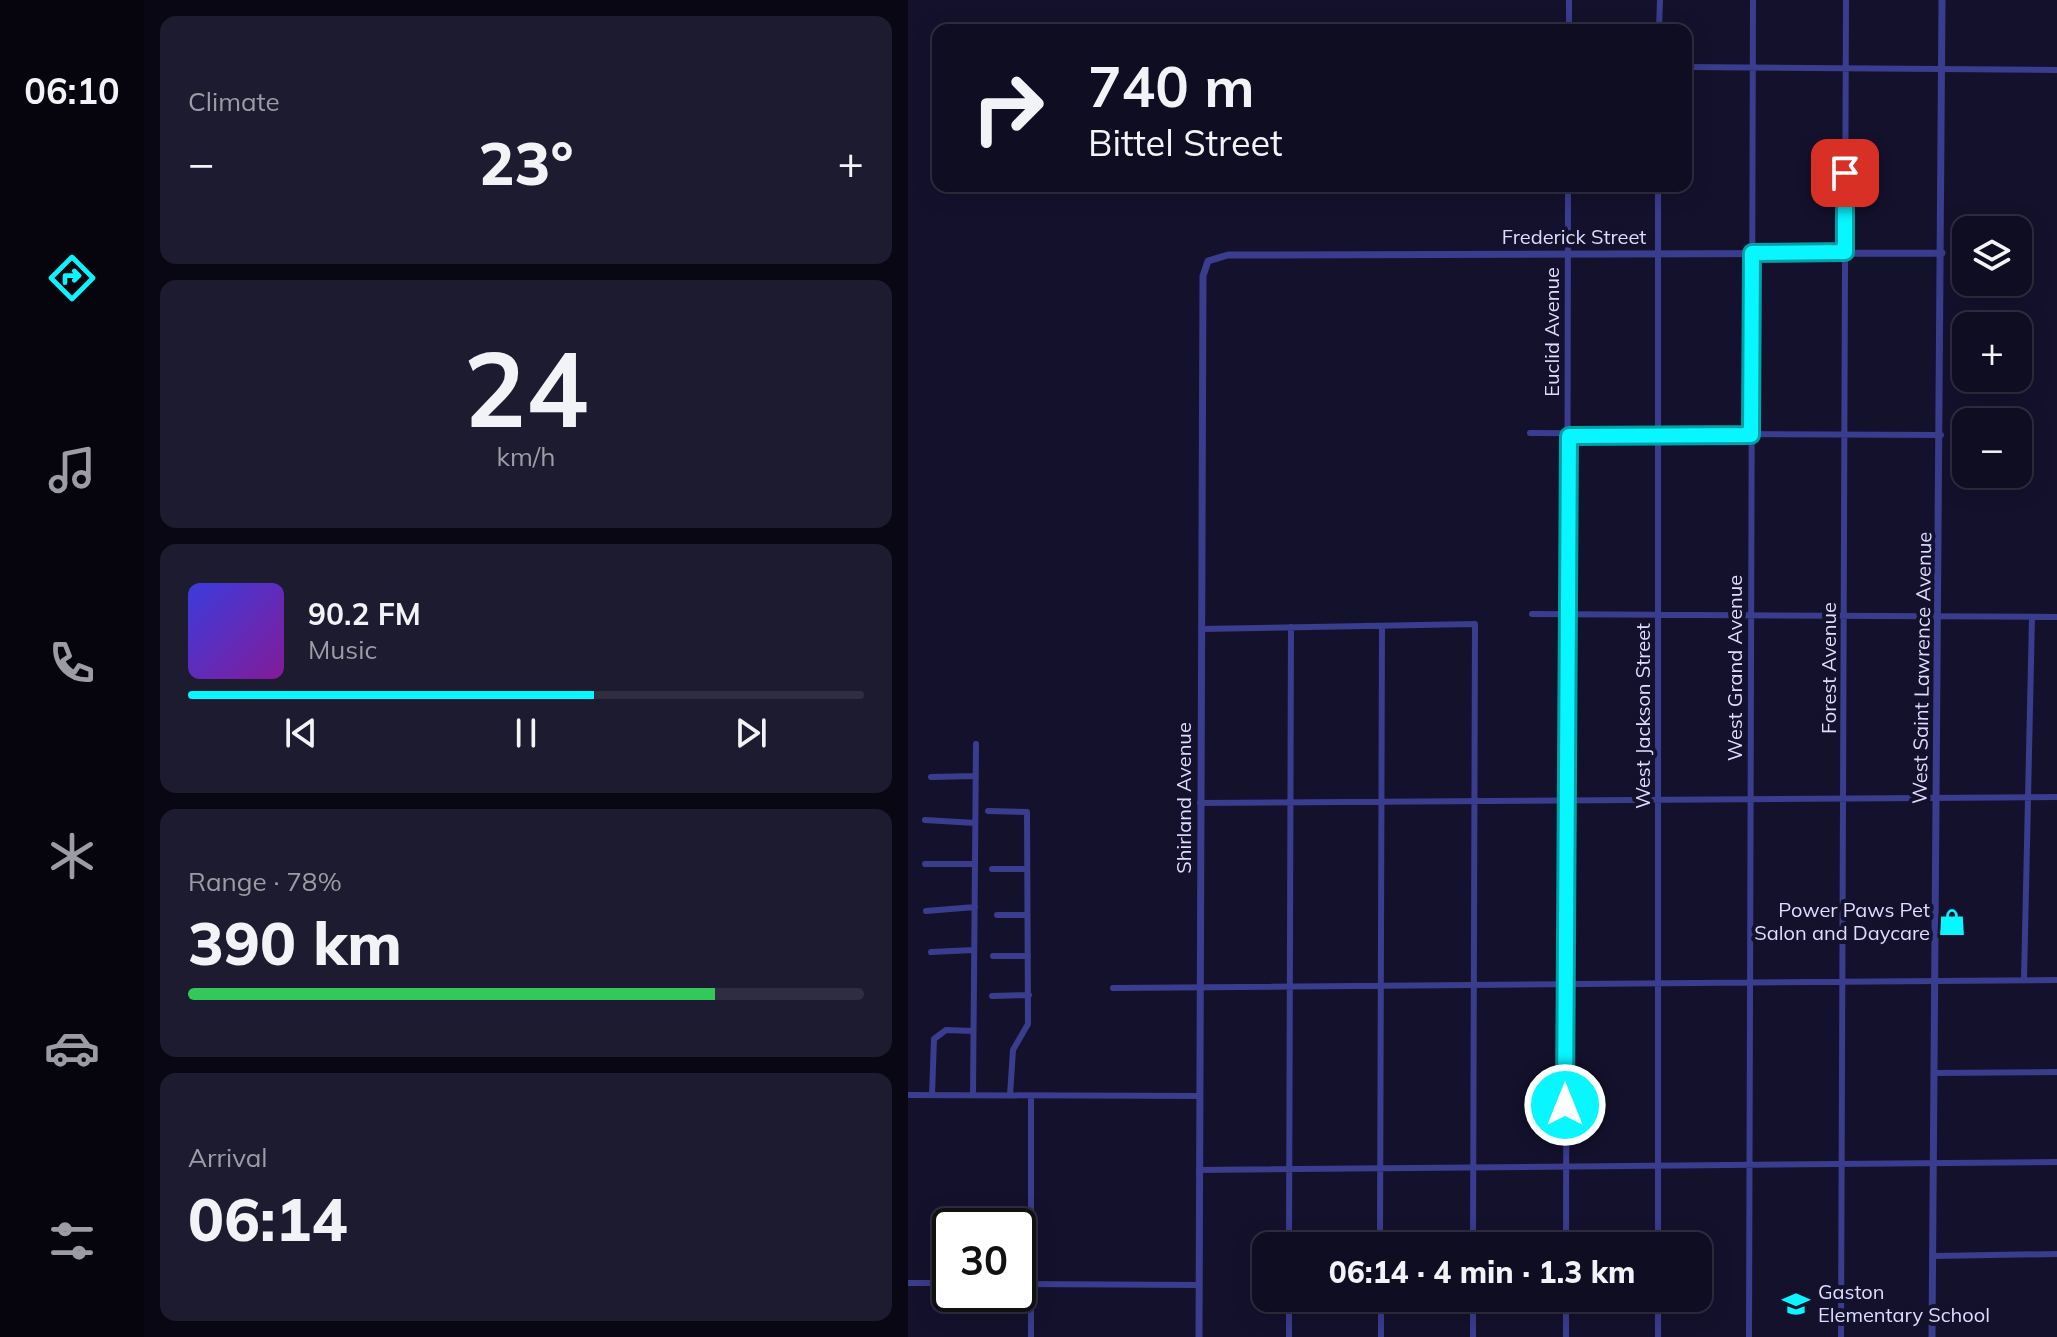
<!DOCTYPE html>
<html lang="en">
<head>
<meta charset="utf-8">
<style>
  :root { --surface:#0f0d22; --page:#1d1b2f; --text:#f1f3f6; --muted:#9b9ca5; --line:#2f2d40; --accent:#08f6ff }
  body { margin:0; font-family:Mulish,sans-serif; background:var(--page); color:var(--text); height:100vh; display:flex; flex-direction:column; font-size:30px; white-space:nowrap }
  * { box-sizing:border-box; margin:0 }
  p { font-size:26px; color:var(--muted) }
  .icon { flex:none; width:44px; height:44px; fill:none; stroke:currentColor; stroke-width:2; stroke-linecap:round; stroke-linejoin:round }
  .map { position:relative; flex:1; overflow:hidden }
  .sheet { display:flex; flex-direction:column; gap:16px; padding:16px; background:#080713; width:764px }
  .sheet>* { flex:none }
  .banner { position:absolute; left:24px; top:24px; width:760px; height:168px; border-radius:16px; box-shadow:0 4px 20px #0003,0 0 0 2px var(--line); background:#0f0d22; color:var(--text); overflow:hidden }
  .tools { position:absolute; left:1044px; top:216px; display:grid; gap:16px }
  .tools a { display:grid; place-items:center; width:80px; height:80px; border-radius:16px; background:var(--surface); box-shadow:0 4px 20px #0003,0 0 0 2px var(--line); font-size:40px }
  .speed { position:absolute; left:24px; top:1208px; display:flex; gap:16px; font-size:40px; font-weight:700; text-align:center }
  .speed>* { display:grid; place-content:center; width:104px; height:104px; border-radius:50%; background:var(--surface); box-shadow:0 4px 20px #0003,0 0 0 2px var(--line); line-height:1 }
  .speed .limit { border:4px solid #111; border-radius:12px; background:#fff; color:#111 }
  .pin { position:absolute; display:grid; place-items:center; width:68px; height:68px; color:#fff; margin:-34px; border-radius:16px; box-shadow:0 4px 12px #0006 }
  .me { position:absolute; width:88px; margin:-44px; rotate:0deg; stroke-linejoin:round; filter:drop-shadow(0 0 6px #0008) }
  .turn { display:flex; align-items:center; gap:28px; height:168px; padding:0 24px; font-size:36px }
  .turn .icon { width:104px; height:104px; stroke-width:2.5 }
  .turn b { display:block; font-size:56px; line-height:68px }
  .big { font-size:60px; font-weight:800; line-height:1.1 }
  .sheet .card { flex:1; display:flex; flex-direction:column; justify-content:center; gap:12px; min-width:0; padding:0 28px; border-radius:16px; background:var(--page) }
  .sheet .dial { align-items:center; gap:0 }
  .dial b { font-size:104px; line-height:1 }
  .song { display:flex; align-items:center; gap:24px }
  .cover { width:96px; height:96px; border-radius:12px; background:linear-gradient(135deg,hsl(240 70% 55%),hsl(290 70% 35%)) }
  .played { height:8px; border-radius:4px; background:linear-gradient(90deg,var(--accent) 60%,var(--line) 60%) }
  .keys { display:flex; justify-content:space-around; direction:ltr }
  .heat { display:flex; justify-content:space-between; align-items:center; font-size:44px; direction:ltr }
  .charge { height:12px; border-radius:6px; background:linear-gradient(90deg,#34c759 78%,var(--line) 0) }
  .trip { position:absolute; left:344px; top:1232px; width:460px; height:80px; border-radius:16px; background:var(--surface); box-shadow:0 4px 20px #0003,0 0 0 2px var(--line); font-weight:800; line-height:80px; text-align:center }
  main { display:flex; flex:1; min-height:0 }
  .dock { display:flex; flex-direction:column; width:144px; justify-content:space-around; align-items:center; background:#06050e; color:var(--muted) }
  .dock .icon { width:56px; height:56px }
  .dock .selected { color:var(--accent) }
  .dock b { font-size:36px; color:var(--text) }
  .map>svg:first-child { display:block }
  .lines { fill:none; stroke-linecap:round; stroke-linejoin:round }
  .minor { stroke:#3a3c8d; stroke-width:6 }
  .tertiary { stroke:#3a3c8d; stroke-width:7 }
  .route-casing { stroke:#05a0a6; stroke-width:20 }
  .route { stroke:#08f6ff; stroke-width:14 }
  .labels { text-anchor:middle; stroke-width:8; stroke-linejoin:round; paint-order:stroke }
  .street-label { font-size:20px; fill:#dedcff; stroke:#14112d }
  .poi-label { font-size:20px; fill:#dedcff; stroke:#14112d; text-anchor:end }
</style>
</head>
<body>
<main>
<nav class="dock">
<b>06:10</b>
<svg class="icon selected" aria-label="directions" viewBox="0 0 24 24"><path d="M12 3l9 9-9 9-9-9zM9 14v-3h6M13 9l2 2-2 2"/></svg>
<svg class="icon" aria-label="music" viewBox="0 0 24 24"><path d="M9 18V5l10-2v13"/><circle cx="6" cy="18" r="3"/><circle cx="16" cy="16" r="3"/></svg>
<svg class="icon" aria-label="phone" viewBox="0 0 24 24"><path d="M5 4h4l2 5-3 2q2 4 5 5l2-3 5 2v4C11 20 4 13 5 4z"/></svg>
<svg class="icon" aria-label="climate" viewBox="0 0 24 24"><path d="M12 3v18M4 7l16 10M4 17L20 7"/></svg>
<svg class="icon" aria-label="car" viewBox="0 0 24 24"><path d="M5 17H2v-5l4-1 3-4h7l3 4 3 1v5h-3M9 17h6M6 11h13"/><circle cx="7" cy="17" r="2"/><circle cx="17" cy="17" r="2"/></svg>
<svg class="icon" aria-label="filters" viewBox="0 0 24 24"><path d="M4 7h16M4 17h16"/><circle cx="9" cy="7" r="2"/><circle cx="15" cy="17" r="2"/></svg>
</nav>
<section class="sheet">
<div class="card"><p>Climate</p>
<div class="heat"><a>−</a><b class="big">23°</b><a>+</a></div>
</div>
<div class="card dial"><b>24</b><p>km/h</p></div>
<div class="card">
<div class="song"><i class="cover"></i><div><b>90.2 FM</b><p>Music</p></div></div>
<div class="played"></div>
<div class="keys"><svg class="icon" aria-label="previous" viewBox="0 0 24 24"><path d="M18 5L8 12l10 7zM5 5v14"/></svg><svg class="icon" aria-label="pause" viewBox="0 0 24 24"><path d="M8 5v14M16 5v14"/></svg><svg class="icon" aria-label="next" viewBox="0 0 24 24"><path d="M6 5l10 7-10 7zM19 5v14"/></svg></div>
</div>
<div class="card"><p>Range · 78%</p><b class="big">390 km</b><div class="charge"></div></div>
<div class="card"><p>Arrival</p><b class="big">06:14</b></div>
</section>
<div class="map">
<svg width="1149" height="1337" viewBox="0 0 1149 1337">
  <rect width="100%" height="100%" fill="#14112d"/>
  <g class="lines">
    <path class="minor" d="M 661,30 L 661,0
      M 751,30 L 752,0
      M 778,67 L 1149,70
      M 750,186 L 750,1246
      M 622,433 L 1033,435
      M 624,614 L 1149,617
      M 293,629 L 567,624 L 565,1246
      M 23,777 L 68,776
      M 292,803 L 1149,797
      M 80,811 L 119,812 L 120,1024 L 105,1050 L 102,1095
      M 17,820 L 67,823
      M 17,864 L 66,864
      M 84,869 L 119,869
      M 18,911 L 67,907
      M 89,915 L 119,915
      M 23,952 L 66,950
      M 85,956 L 120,956
      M 1116,980 L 1124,617
      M 205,988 L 1149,980
      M 84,996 L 121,995
      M 1026,1073 L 1149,1072
      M 0,1095 L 292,1096
      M 24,1095 L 26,1039 L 38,1030 L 65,1031
      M 65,1095 L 68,744
      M 291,1170 L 1149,1162
      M 381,1246 L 383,627
      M 472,1246 L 474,626
      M 658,1246 L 660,186
      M 1026,1256 L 1149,1254
      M 0,1283 L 42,1283
      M 110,1284 L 291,1285
      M 473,1298 L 473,1337
      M 123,1337 L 123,1096
      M 381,1337 L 381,1298
      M 565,1337 L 565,1298
      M 658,1337 L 658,1298
      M 750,1337 L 750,1298
      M 841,1337 L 845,0
      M 933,1337 L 938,0"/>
    <path class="tertiary" d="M 291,1337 L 295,276 L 300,261 L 320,255 L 1034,253
      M 1024,1337 L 1034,0"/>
  </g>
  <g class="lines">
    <g class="route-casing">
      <path id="route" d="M 657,1105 L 661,436 L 843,435 L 844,253 L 937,252 L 937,173"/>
    </g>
    <use href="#route" class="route"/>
  </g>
  <defs>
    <g id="shop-bare" transform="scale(2.16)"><path d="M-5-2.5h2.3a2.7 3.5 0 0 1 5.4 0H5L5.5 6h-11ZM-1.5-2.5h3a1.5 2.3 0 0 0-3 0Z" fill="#08f6ff" stroke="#14112d" stroke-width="2.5" paint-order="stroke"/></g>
    <g id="school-bare" transform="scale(2.16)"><path d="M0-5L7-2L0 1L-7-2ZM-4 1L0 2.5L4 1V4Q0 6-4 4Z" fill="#08f6ff" stroke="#14112d" stroke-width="2.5" paint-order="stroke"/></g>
  </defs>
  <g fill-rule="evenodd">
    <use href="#shop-bare" x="1044" y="922"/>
    <use href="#school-bare" x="888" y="1304"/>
  </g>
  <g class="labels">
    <g class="street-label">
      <text x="666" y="244">Frederick Street</text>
      <text transform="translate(644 332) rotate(-90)" y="7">Euclid Avenue</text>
      <text transform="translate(827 668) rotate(-90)" y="7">West Grand Avenue</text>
      <text transform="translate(921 668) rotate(-90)" y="7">Forest Avenue</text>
      <text transform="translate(1014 668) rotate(-89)" y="7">West Saint Lawrence Avenue</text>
      <text transform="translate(735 716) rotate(-90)" y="7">West Jackson Street</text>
      <text transform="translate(276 798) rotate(-90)" y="7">Shirland Avenue</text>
    </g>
    <g class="poi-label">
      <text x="1022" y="917">Power Paws Pet<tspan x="1022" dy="23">Salon and Daycare</tspan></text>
      <text x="910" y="1299" text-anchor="start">Gaston<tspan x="910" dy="23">Elementary School</tspan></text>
    </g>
  </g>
</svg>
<div class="tools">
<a><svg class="icon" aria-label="layers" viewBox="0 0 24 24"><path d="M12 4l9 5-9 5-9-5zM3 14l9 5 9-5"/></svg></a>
<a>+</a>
<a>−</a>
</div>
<div class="speed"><div class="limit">30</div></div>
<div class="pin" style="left:937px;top:173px;background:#d93025"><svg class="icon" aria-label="arrive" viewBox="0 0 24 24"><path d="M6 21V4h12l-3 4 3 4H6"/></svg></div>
<svg class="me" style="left:657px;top:1105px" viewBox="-20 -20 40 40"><circle r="17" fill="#08f6ff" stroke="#fff" stroke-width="3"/><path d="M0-11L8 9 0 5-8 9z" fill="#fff"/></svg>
<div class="trip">06:14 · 4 min · 1.3 km</div>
<div class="banner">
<div class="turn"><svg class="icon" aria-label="right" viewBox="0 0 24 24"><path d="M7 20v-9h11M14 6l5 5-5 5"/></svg><div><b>740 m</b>Bittel Street</div></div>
</div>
</div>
</main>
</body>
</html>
